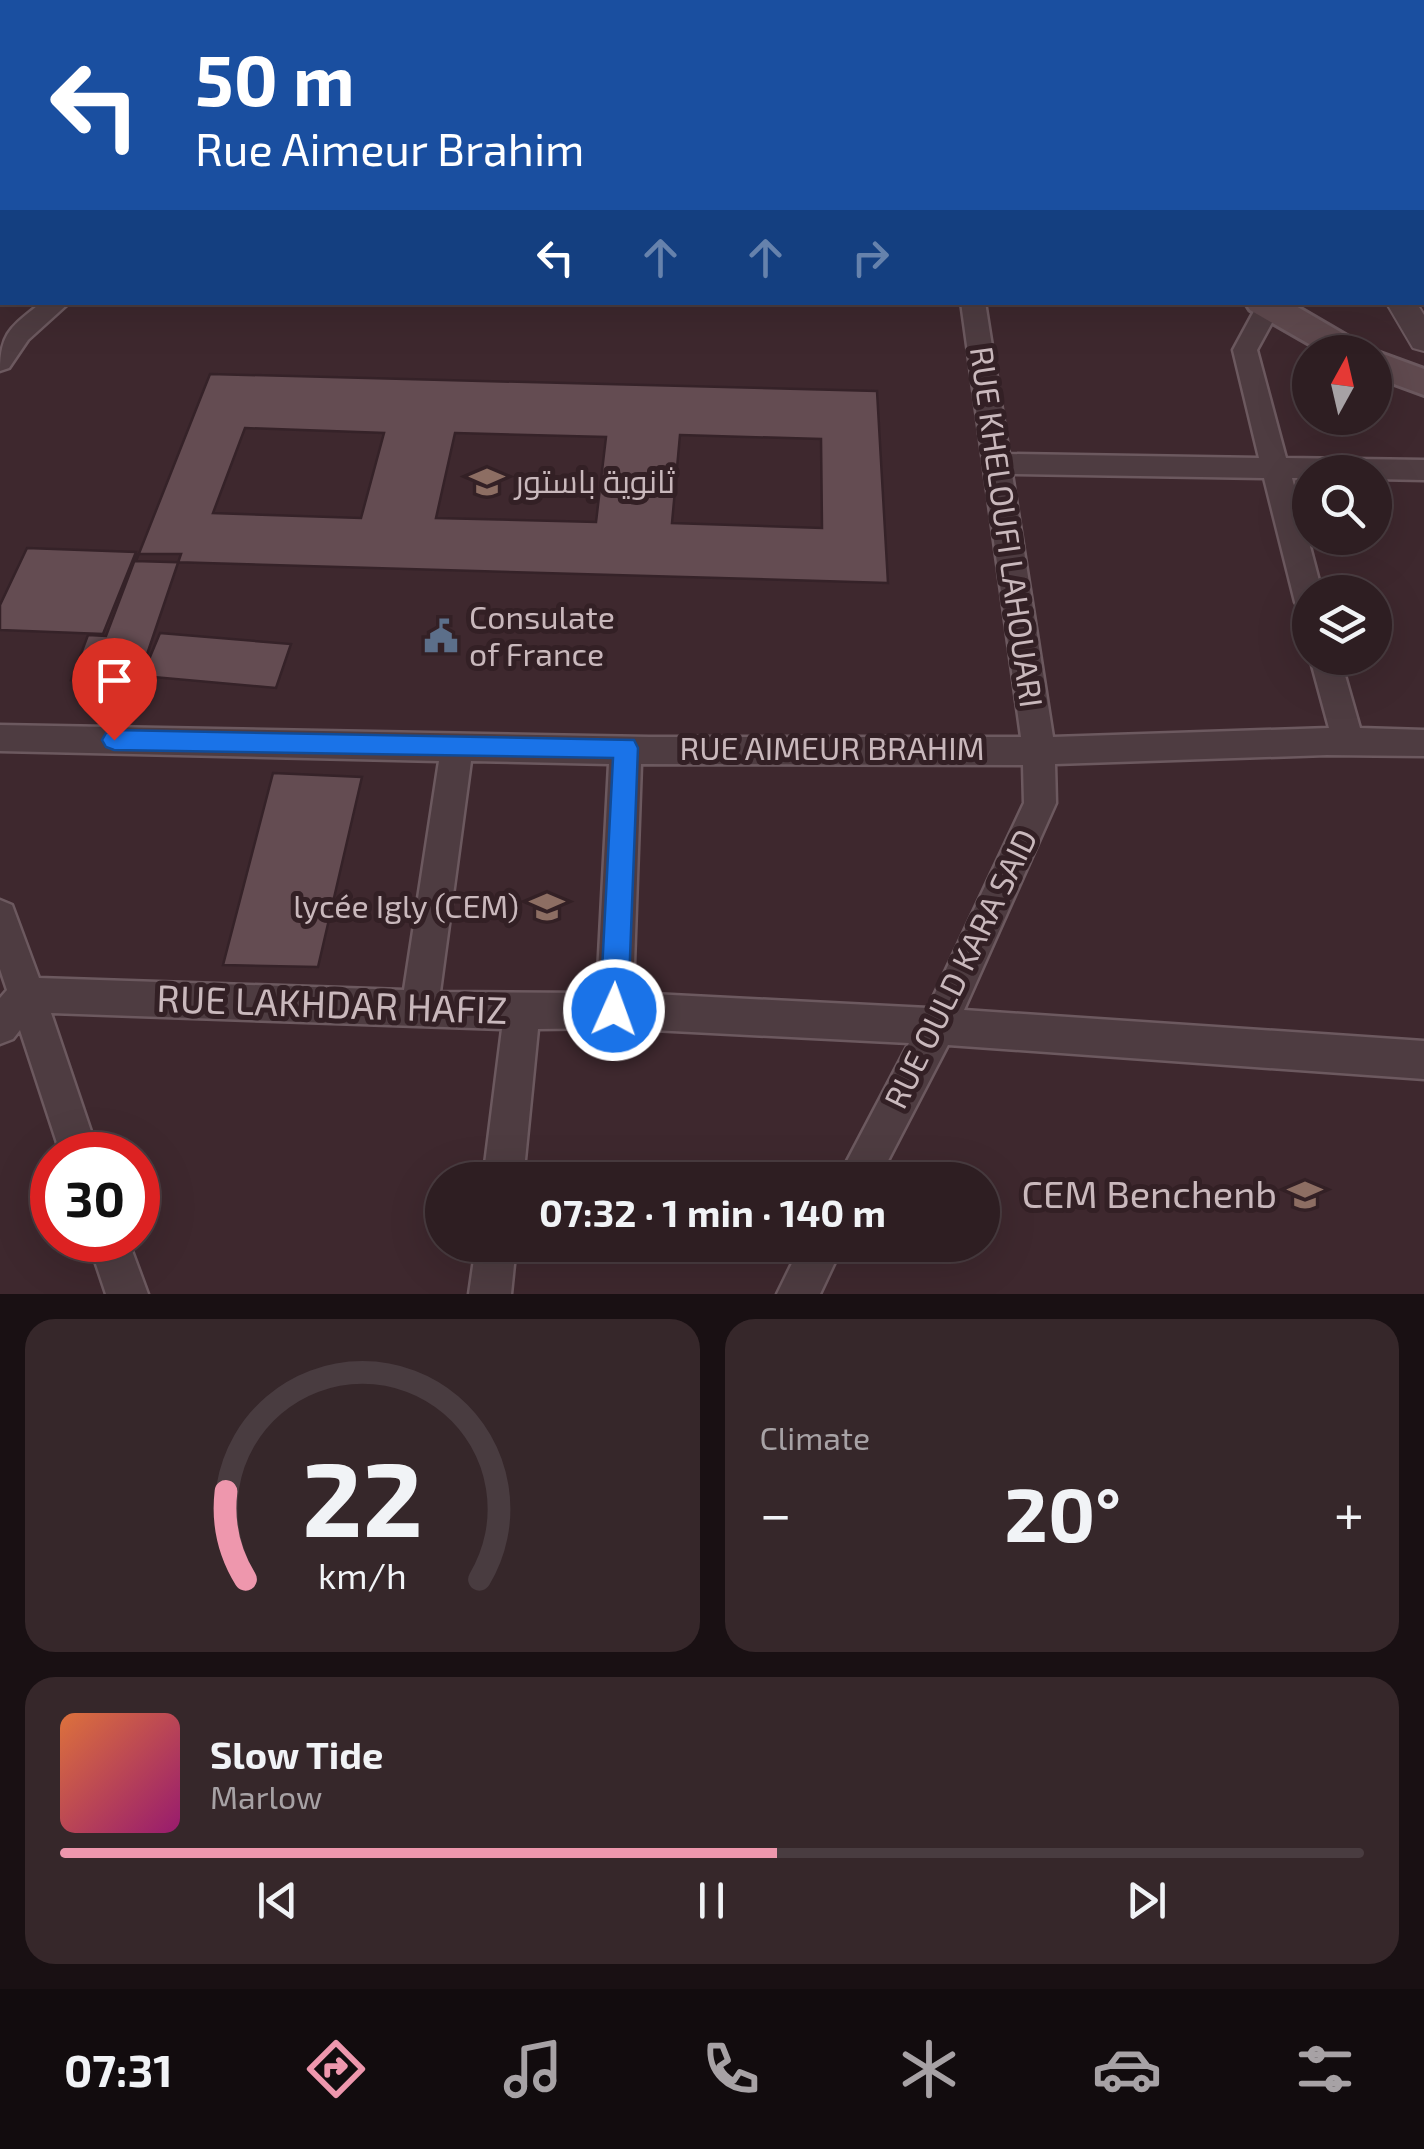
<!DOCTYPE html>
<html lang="en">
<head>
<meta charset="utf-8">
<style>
  :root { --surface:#2e1e22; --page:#36272a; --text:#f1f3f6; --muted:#a7a2a5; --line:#493c40; --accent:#ee97ad }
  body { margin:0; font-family:"Exo 2",Cairo,sans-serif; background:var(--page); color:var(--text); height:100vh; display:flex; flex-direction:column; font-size:38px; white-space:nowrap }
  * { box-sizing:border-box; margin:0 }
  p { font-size:32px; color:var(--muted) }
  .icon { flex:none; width:55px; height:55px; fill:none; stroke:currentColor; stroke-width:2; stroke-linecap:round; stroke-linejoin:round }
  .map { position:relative; height:1294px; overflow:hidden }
  .side { display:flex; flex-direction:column; gap:25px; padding:25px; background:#191013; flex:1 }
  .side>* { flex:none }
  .top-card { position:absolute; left:0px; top:0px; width:1425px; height:305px; box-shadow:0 10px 40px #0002,0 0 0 2px var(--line); background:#1a4fa0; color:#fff; overflow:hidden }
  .needle { width:65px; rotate:8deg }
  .buttons { position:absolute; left:1292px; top:335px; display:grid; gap:20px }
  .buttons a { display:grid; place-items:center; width:100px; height:100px; border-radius:50%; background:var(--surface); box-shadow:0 10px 40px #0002,0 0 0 2px var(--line); font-size:50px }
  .speed { position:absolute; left:30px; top:1132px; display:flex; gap:20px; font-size:50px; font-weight:700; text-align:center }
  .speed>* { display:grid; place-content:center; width:130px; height:130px; border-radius:50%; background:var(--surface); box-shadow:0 10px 40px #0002,0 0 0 2px var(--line); line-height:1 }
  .speed .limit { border:15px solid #d22; background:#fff; color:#111 }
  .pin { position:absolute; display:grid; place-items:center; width:85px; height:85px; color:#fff; margin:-102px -42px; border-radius:50% 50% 50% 0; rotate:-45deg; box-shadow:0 0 10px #0007 }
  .pin .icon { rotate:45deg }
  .me { position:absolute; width:110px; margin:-55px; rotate:2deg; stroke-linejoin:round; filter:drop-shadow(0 0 8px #0008) }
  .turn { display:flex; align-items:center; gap:35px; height:210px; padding:0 30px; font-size:45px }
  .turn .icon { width:130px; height:130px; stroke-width:2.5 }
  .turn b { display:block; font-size:70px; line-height:85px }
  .lanes { display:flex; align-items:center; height:95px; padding:0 30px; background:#0003; justify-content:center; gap:50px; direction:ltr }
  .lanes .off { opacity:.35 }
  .big { font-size:75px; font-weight:700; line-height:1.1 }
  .side .card { flex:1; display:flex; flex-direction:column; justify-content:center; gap:15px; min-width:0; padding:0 35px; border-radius:30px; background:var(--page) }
  .side .dial { align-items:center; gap:0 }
  .dial svg { height:260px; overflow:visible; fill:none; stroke:var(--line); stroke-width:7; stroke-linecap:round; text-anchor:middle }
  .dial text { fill:var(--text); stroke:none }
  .song { display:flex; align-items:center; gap:30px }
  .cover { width:120px; height:120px; border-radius:15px; background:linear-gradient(135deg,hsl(20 70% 55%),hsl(320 70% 35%)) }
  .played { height:10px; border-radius:5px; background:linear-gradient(90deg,var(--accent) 55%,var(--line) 55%) }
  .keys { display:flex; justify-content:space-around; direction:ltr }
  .heat { display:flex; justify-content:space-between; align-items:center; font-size:55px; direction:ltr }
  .side .tiles { flex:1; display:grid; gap:25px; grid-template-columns:1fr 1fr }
  .card:last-child { grid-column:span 2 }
  .trip { position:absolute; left:425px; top:1162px; width:575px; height:100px; border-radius:50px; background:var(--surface); box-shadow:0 10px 40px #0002,0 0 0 2px var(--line); font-weight:700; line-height:100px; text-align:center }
  .tab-bar { display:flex; height:160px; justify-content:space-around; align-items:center; background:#120c0e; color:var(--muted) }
  .tab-bar .icon { width:70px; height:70px }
  .tab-bar .selected { color:var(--accent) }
  .tab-bar b { font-size:45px; color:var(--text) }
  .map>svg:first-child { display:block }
  .building { fill:#644c52; stroke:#352228; stroke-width:2.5; fill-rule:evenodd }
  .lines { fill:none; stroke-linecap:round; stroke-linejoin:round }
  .minor-casing { stroke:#6c595f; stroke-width:5 }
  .tertiary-casing { stroke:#6c595f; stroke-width:4 }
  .secondary-casing { stroke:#6c595f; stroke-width:6 }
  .primary-casing { stroke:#57454a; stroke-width:4 }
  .minor { fill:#4e3c41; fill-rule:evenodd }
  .tertiary { fill:#4e3c41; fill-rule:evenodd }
  .secondary { fill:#604a4f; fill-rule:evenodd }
  .primary { fill:#6e5a5f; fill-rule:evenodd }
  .route { fill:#1a73e8; stroke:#114b97; stroke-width:2.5 }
  .labels { text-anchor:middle; stroke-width:10; stroke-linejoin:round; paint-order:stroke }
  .poi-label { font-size:32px; fill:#c9b8bc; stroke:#332025; text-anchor:start }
  .street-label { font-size:32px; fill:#c9b8bc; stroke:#332025 }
  .near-street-label { font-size:38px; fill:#c9b8bc; stroke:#332025 }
  .near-poi-label { font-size:38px; fill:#c9b8bc; stroke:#332025; text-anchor:end }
</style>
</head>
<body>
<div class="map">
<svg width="1424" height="1294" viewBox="0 0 1424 1294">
  <rect width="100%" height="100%" fill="#3e282e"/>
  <path class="building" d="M 210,374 L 877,391 L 888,583 L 136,561 ZM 245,428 L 384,433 L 361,518 L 213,513 ZM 455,433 L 606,437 L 596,522 L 436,518 ZM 680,435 L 821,439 L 822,528 L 672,523 Z
    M 27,548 L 136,552 L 103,634 L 0,630 L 0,605 Z
    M 137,554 L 181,554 L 138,681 L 71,680 L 88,635 L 106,636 Z
    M 160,633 L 291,644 L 276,688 L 142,676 Z
    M 273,773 L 362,777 L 318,967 L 223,965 Z"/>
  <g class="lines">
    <g class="minor-casing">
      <path id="minor" d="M 42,302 L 70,302 L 28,340 L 9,368 L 0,371 C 0,331 13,326 42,302 Z
        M 961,302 L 985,302 L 1009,454 L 1259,458 L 1233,350 L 1259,302 L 1277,302 L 1280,308 L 1257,350 L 1286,458 L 1424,460 L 1424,480 L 1375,479 L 1375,472 L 1310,472 L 1310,478 L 1292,478 L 1322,592 L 1310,592 L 1310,614 L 1300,610 L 1295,602 L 1264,478 L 1012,474 L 1053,737 L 1329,728 L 1310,658 L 1340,658 L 1360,728 L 1424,730 L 1424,756 L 1327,755 L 1055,764 L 1056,803 L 964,1010 L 1424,1041 L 1424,1079 L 948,1045 L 878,1180 L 837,1180 L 909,1043 L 614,1028 L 538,1029 L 523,1180 L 483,1180 L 502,1029 L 51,1013 L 99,1155 L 61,1155 L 20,1030 L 13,1039 L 0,1044 L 0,998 L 7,990 L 0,969 L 0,900 L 12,905 L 39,978 L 404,990 L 439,761 L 0,751 L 0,725 L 649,737 L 1021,737 ZM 471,761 L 609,764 L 597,993 L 440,992 ZM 641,764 L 1023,765 L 1024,803 L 928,1008 L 633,993 Z
        M 88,1240 L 128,1240 L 148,1294 L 106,1294 Z
        M 476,1245 L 516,1245 L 511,1294 L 469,1294 Z
        M 801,1245 L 843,1245 L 820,1294 L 777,1294 Z"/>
    </g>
    <g class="tertiary-casing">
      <path id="tertiary" d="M 1424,209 L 1424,227 L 1422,228 L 1422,210 Z
        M 1386,302 L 1416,302 L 1424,315 L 1424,351 L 1413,348 Z"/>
    </g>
    <g class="secondary-casing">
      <path id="secondary" d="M 0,241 L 2,241 L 2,262 L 0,262 Z
        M 1245,302 L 1289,302 L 1361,344 L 1367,352 L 1323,352 L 1250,310 Z
        M 1375,351 L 1424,369 L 1424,395 L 1375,377 L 1375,352 L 1369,352 Z"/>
    </g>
    <g class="primary-casing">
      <path id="primary" d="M 1337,0 L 1371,0 L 1372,2 L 1339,2 Z
        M 1422,30 L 1424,30 L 1424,49 L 1422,49 Z"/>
    </g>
    <use href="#minor" class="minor"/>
    <use href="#tertiary" class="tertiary"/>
    <use href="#secondary" class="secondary"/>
    <use href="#primary" class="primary"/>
  </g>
  <path class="route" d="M 114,730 L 634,740 L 638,748 L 628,1010 L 624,1020 L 614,1024 L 604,1020 L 600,1010 L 613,758 L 114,750 L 106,747 L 102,740 L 106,733 Z"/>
  <defs>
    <g id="school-bare" transform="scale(2.7)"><path d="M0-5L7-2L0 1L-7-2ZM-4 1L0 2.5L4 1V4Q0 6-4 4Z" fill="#8d6e63" stroke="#332025" stroke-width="2.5" paint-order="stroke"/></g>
    <g id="civic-bare" transform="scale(2.7)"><path d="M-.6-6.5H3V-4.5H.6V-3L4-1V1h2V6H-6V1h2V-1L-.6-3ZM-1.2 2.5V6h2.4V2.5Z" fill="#5c6f8a" stroke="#332025" stroke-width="2.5" paint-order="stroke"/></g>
  </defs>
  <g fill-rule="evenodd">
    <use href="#school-bare" x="487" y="482"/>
    <use href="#civic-bare" x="441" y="636"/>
    <use href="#school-bare" x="547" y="907"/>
    <use href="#school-bare" x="1305" y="1195"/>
  </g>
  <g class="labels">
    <g class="poi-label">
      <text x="515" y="493">ثانوية باستور</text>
      <text x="469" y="629">Consulate<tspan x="469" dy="37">of France</tspan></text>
      <text x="519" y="918" text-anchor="end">lycée Igly (CEM)</text>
    </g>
    <g class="street-label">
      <text transform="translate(1006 527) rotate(82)" y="11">RUE KHELOUFI LAHOUARI</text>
      <text x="832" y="760">RUE AIMEUR BRAHIM</text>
      <text transform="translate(961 969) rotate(-64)" y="11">RUE OULD KARA SAID</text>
    </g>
    <g class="near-street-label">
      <text transform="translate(332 1005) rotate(2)" y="13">RUE LAKHDAR HAFIZ</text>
    </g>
    <g class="near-poi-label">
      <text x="1277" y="1208">CEM Benchenb</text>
    </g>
  </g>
</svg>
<div class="buttons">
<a><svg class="needle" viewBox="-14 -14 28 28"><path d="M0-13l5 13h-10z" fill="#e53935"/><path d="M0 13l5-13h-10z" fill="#a7a2a5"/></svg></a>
<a><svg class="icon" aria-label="search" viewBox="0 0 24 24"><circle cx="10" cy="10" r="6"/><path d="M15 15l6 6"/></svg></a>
<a><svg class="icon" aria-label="layers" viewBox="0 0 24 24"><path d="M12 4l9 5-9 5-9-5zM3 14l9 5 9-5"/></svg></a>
</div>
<div class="speed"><div class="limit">30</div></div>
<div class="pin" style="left:114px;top:740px;background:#d93025"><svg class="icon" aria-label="arrive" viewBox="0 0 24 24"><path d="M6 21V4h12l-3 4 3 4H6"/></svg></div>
<svg class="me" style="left:614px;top:1010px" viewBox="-20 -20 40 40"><circle r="17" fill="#1a73e8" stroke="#fff" stroke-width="3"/><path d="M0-11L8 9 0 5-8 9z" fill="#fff"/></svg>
<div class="trip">07:32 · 1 min · 140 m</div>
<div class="top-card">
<div class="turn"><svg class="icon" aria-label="left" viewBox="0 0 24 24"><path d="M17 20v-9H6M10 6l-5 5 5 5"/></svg><div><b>50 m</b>Rue Aimeur Brahim</div></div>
<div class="lanes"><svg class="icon" aria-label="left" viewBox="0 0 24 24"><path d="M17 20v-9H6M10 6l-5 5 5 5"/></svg><svg class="icon off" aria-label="ahead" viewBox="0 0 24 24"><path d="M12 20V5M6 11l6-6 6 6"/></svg><svg class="icon off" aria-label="ahead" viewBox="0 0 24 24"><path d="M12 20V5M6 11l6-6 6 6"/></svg><svg class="icon off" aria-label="right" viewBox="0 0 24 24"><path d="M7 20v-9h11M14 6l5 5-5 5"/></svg></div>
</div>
</div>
<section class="side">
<div class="tiles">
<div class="card dial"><svg viewBox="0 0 100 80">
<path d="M14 69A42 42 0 1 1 86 69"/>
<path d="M14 69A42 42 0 0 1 8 42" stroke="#ee97ad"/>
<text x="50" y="56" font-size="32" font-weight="700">22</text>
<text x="50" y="72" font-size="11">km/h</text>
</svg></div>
<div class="card"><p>Climate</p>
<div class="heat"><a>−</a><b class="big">20°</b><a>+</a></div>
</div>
<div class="card">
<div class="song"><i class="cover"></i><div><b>Slow Tide</b><p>Marlow</p></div></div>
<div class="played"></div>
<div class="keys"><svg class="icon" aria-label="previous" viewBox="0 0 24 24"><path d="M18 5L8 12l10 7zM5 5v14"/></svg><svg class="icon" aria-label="pause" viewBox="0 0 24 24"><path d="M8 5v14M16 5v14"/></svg><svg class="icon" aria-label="next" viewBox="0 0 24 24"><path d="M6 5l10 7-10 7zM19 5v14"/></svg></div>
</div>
</div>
</section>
<nav class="tab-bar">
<b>07:31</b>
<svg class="icon selected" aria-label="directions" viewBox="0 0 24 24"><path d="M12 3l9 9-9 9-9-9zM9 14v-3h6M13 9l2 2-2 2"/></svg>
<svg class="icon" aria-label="music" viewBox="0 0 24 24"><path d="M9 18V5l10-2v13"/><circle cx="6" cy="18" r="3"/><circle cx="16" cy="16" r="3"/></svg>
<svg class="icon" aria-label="phone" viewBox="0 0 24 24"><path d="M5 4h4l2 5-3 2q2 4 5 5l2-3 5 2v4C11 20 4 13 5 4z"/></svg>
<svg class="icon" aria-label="climate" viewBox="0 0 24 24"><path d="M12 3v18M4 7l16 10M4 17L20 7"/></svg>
<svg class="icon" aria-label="car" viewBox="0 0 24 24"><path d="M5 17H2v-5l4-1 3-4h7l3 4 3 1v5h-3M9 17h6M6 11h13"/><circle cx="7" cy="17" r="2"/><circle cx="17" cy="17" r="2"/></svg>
<svg class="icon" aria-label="filters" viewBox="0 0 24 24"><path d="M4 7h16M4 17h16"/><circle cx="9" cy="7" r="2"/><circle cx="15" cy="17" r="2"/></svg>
</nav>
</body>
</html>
